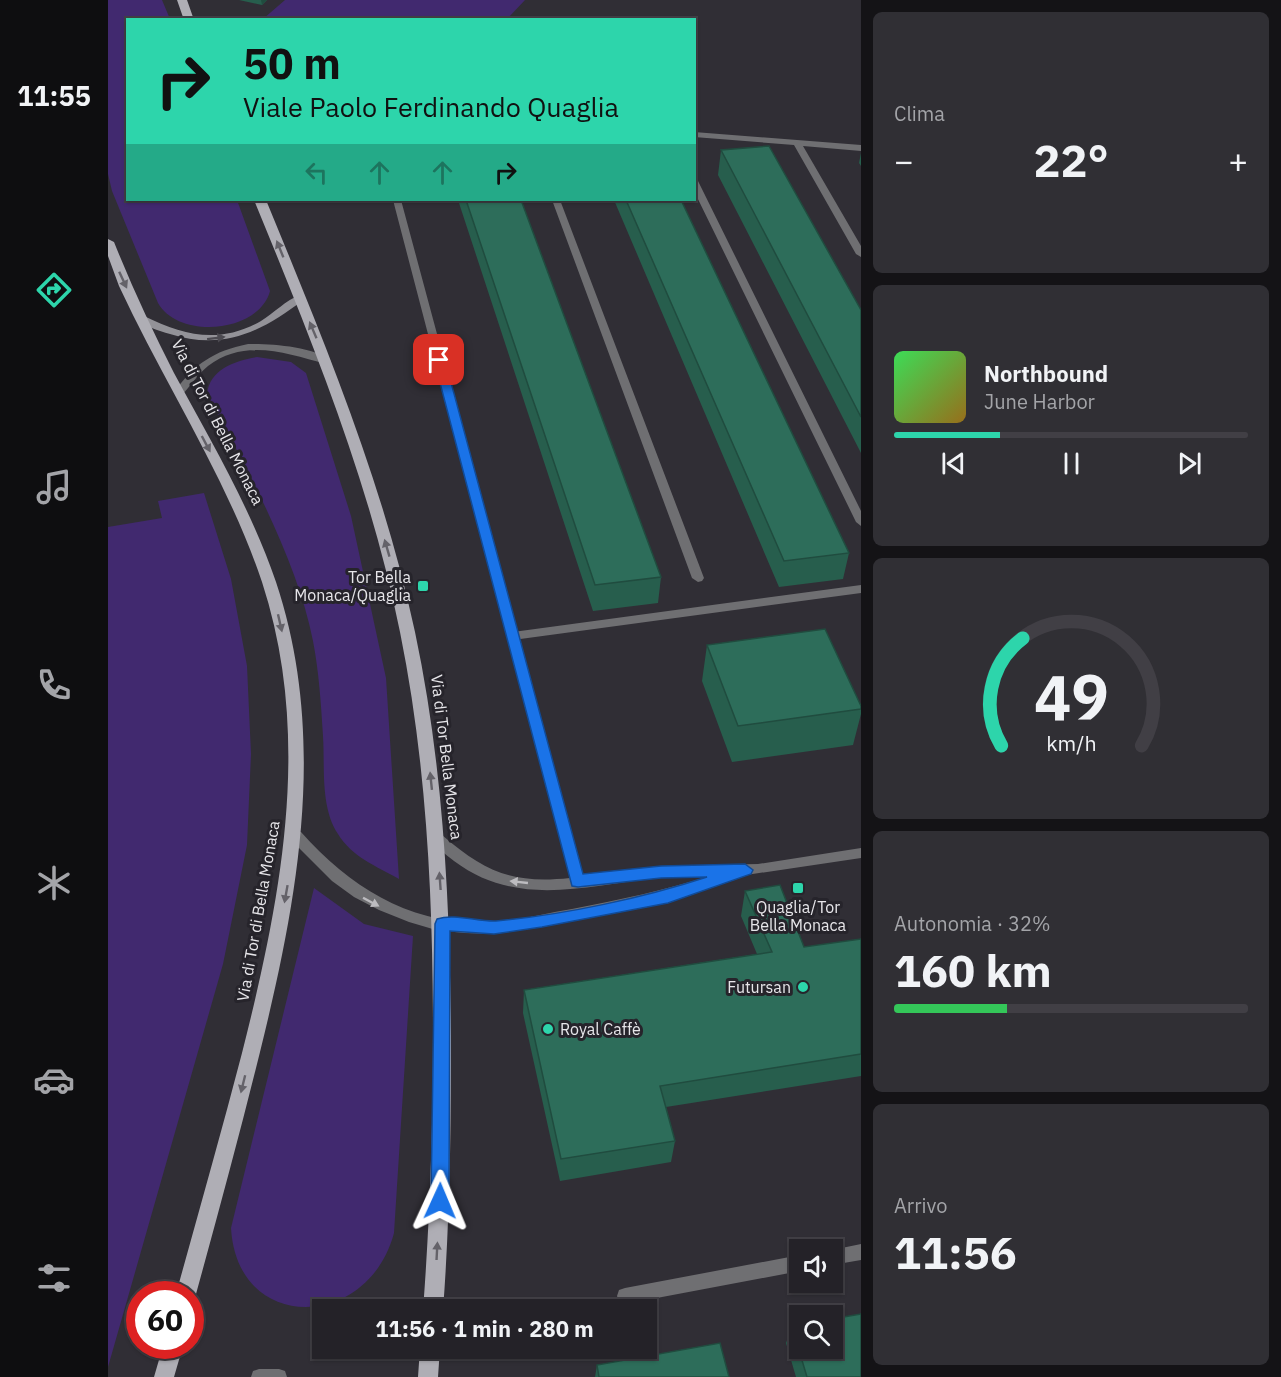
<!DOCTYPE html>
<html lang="it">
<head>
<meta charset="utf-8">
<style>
  :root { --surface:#242228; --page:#302f34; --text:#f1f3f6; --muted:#a3a4a8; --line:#413f45; --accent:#2dd5ab }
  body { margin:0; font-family:"IBM Plex Sans",sans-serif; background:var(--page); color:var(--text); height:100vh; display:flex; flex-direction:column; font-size:22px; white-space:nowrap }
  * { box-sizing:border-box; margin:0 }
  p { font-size:20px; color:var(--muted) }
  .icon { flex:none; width:33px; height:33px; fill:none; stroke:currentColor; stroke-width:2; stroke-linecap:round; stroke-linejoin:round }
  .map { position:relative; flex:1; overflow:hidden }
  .panel { display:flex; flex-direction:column; gap:12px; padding:12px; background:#141316; width:420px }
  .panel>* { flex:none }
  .guide { position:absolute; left:18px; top:18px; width:570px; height:183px; border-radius:0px; box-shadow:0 2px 4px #0004,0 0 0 2px var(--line); background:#2dd5ab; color:#111; overflow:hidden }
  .buttons { position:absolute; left:681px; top:1239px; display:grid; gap:12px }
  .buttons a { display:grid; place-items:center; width:54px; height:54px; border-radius:0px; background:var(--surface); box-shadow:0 2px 4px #0004,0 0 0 2px var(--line); font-size:30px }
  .speed { position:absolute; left:18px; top:1281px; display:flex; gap:12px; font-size:30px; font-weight:700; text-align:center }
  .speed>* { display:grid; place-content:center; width:78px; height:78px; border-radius:50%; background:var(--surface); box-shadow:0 2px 4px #0004,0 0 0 2px var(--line); line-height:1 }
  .speed .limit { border:9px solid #d22; background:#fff; color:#111 }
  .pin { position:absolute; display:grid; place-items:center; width:51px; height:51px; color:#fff; margin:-26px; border-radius:12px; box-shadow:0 3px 9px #0006 }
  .me { position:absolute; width:66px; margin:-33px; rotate:1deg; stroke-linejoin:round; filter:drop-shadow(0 0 4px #0008) }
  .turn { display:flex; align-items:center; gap:21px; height:126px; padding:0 18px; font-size:27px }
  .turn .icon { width:78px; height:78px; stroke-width:2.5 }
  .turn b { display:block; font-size:42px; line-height:51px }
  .lanes { display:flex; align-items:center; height:57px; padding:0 18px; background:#0003; justify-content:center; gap:30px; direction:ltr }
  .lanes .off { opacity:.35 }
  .big { font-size:45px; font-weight:700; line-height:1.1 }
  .panel .widget { flex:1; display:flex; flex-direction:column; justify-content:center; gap:9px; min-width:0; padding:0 21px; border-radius:9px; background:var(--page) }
  .panel .dial { align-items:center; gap:0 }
  .dial svg { height:156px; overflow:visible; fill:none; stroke:var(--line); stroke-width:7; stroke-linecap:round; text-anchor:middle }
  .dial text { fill:var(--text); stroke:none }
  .song { display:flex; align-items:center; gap:18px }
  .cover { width:72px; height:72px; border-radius:9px; background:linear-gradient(135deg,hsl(130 70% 55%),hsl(40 70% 35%)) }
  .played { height:6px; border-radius:3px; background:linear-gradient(90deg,var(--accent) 30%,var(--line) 30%) }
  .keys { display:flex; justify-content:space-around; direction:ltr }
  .heat { display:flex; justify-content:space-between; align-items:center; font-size:33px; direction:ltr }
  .charge { height:9px; border-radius:4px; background:linear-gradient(90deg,#34c759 32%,var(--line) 0) }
  .trip { position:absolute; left:204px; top:1299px; width:345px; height:60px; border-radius:0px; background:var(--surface); box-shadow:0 2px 4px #0004,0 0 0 2px var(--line); font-weight:700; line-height:60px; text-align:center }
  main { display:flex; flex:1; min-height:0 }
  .menu { display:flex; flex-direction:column; width:108px; justify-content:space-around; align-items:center; background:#0e0e10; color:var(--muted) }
  .menu .icon { width:42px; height:42px }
  .menu .selected { color:var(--accent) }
  .menu b { font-size:27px; color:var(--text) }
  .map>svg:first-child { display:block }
  .green { fill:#41296f }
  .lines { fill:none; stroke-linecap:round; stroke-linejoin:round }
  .lane { fill:#6f6f72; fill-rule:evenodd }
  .street { fill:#6f6f72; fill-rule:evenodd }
  .secondary { fill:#939298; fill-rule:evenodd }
  .primary { fill:#afaeb5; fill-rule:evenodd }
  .wall { fill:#275e4d }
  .shaded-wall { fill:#204c3f }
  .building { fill:#2d6d5a; stroke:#204c3f; stroke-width:1.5 }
  .oneway { fill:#646269 }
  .oneway2 { fill:#4c4a51 }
  .oneway3 { fill:#bdbcc0 }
  .route { fill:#1a73e8; stroke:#114b97; stroke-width:1.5 }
  .poi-dot { fill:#2dd5ab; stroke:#26242b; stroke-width:2 }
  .labels { text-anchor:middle; stroke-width:6; stroke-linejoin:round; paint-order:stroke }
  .street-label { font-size:16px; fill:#e7e6ea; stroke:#26242b }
  .poi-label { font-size:16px; fill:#e7e6ea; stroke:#26242b; text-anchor:end }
</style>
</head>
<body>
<main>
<nav class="menu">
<b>11:55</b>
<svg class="icon selected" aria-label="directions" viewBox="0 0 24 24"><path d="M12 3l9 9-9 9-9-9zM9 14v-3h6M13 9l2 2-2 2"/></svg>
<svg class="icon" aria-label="music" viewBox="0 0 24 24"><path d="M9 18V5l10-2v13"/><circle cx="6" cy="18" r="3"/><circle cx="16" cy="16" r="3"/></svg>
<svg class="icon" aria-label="phone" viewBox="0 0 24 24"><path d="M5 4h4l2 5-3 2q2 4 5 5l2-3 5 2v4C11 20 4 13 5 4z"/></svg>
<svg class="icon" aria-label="climate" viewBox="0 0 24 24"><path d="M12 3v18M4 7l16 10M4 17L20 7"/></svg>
<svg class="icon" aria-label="car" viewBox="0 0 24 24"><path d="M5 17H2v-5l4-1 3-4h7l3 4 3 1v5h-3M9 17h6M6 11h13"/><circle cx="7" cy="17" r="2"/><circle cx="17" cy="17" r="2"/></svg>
<svg class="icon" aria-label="filters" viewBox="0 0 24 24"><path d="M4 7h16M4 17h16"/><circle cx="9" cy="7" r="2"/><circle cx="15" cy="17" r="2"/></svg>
</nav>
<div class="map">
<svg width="753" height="1377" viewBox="0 0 753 1377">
  <rect width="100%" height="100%" fill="#302e35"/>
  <path class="green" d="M 0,0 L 54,0 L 62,19 L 20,20 L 20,200 L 129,200 L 162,291 C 151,333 71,340 50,303 L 4,191 L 0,174 Z
    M 177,0 L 417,0 L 399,19 L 155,19 Z
    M 149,357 L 183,362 L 198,373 L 243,516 L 278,678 L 291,879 C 268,866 244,857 230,834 C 212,807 217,767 215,736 C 213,704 211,672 205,641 C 189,559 138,467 99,394 C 102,369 126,361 149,357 Z
    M 96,493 L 123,579 L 139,666 L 143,754 L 139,845 L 115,964 L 0,1367 L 0,527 L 54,518 L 50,501 Z
    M 206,888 L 256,924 L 305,936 L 286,1233 C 260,1331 129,1334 123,1228 Z"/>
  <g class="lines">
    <path class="lane" d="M 753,585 L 753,593 L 405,640 L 399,636 L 405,632 Z"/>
    <path class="street" d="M 586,132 L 753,145 L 753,151 L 695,146 L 753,246 L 753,257 L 748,254 L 686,145 L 586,137 Z
      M 586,179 L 590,181 L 753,511 L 753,526 L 748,522 L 586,191 Z
      M 285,200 L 293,200 L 475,877 L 560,866 L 650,864 L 753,848 L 753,858 L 638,875 L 553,901 L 426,928 L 385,934 L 356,933 L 328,930 L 301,922 L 271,910 L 246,897 L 224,881 L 183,840 L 182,836 L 183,832 L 188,831 L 193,832 C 245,890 307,928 388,922 C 414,920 439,913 464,909 C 511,900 557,890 602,876 C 584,876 565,876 547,878 C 476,886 409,908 346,861 C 338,854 327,848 323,839 L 324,835 L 329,834 L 334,835 C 377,872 404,884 462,878 Z
      M 444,200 L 452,200 L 596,578 L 594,581 L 590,582 L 584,578 Z
      M 140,344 C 163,344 205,346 223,361 L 218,364 C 178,353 137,338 100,366 C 90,374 83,385 75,394 L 71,395 L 66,392 C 87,364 105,351 140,344 Z
      M 753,1244 L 753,1260 L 724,1265 L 724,1250 Z
      M 692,1255 L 692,1271 L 517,1304 L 511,1302 L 509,1296 L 511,1290 L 517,1288 Z
      M 151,1369 L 171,1369 L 177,1371 L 179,1377 L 143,1377 L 145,1371 Z"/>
    <path class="secondary" d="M 192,295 L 195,296 L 195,300 C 154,332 114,351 62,334 C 50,331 37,326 28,318 L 33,315 L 36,316 C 76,336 112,344 153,321 C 166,313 178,300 192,295 Z"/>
    <path class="primary" d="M 69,0 L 79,0 L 86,20 L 76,20 Z
      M 146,200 L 158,200 C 216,341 275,482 307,632 C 335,764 342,900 343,1035 C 343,1127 342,1218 335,1310 L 315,1310 C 322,1218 325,1127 325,1036 C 325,900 319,765 292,632 C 262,483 204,341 146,200 Z
      M 0,239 L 6,242 C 24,287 44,330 66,373 C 103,441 143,509 168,582 C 220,738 190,898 152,1052 C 132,1133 110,1214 88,1294 L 82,1302 L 82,1294 L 68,1294 C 90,1214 113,1134 134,1053 C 173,899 205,738 154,582 C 119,478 57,385 11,286 L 0,256 Z
      M 55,1346 L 75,1346 L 66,1377 L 46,1377 Z
      M 312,1348 L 332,1348 L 330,1377 L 310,1377 Z"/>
  </g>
  <path class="wall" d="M 131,0 L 159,0 L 154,5 Z
    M 613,150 L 753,310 L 753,453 L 610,175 Z
    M 753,153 L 753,166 L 751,163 Z
    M 350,200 L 413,200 L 553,577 L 550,603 L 485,611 Z
    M 506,200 L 573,200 L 741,553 L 735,579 L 671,587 Z
    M 599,645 L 753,706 L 753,714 L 745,745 L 624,762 L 594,681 Z
    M 637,891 L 696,947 L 753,939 L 753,1076 L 558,1107 L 567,1141 L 563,1162 L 452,1181 L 415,1013 L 416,990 L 649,954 L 633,916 Z
    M 684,1327 L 753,1377 L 688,1377 L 678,1343 Z
    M 489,1365 L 621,1377 L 487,1377 Z"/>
  <path class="shaded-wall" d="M 153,0 L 159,0 L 154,5 Z"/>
  <path class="building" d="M 661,146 L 753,310 L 753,417 L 613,150 Z
    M 358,200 L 413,200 L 553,577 L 487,585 Z
    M 518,200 L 573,200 L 741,553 L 676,561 Z
    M 717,629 L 753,706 L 753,709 L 630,726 L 599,645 Z
    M 672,885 L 696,947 L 753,939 L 753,1054 L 552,1086 L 567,1141 L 453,1159 L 416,990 L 664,952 L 637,891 Z
    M 753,1314 L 753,1377 L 699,1377 L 684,1327 L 692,1325 L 692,1348 L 724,1348 L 724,1319 Z
    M 612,1343 L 621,1377 L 491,1377 L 489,1365 Z"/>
  <defs><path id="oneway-solid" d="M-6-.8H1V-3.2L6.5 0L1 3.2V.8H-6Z" transform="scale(1.5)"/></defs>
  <g class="oneway">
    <use href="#oneway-solid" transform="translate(172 249) rotate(-112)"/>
    <use href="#oneway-solid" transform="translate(15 280) rotate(65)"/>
    <use href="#oneway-solid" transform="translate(205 330) rotate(-113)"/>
    <use href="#oneway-solid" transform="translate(98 444) rotate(62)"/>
    <use href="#oneway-solid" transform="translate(279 548) rotate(-106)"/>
    <use href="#oneway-solid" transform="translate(172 623) rotate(77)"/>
    <use href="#oneway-solid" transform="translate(323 781) rotate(-96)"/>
    <use href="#oneway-solid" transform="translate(332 881) rotate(-94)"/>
    <use href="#oneway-solid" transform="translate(178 894) rotate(100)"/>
    <use href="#oneway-solid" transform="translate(135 1084) rotate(104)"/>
    <use href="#oneway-solid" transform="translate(329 1251) rotate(-87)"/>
  </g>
  <use class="oneway2" href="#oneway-solid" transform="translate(108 338) rotate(-7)"/>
  <g class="oneway3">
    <use href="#oneway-solid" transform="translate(411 882) rotate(-174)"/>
    <use href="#oneway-solid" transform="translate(263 902) rotate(28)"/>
  </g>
  <path class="route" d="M 331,357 L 337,360 L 475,874 L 553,866 L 637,864 L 645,870 L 643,874 L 560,903 L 434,927 L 386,934 L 342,931 L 341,1201 L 338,1206 L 332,1209 L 326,1206 L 323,1201 L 327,924 L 329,919 C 347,913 370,922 388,921 C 455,915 535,898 599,877 L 553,878 L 470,887 L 464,886 L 326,360 Z"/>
  <g class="poi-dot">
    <rect x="309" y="580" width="12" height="12" rx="3"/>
    <rect x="684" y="882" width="12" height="12" rx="3"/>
    <circle cx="695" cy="987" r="6"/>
    <circle cx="440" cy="1029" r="6"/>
  </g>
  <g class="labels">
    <g class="street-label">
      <text transform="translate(110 422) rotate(63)" y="6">Via di Tor di Bella Monaca</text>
      <text transform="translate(339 757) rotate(83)" y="6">Via di Tor Bella Monaca</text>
      <text transform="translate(150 911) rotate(-80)" y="6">Via di Tor di Bella Monaca</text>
    </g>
    <g class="poi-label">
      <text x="303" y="583">Tor Bella<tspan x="303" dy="18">Monaca/Quaglia</tspan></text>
      <text x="690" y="913" text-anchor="middle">Quaglia/Tor<tspan x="690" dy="18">Bella Monaca</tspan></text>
      <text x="683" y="993">Futursan</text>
      <text x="452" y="1035" text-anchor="start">Royal Caffè</text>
    </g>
  </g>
</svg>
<div class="buttons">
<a><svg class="icon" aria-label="sound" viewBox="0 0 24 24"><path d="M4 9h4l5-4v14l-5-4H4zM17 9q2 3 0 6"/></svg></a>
<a><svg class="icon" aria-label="search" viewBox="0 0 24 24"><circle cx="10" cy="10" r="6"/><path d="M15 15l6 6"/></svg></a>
</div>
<div class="speed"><div class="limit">60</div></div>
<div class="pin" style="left:331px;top:360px;background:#d93025"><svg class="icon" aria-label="arrive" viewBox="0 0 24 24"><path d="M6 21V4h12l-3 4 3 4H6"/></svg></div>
<svg class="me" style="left:332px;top:1201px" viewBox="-20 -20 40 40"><path d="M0-17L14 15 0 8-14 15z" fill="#1a73e8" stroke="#fff" stroke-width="4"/></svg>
<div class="trip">11:56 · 1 min · 280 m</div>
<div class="guide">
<div class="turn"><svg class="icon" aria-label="right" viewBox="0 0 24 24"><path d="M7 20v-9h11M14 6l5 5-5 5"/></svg><div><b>50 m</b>Viale Paolo Ferdinando Quaglia</div></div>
<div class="lanes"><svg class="icon off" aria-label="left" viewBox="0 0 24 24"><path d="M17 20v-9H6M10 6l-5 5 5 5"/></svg><svg class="icon off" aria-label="ahead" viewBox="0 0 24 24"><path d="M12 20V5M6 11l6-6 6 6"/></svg><svg class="icon off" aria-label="ahead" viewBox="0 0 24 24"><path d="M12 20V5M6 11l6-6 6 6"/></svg><svg class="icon" aria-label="right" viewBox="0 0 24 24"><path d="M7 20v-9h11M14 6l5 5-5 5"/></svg></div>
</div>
</div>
<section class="panel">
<div class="widget"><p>Clima</p>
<div class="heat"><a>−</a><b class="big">22°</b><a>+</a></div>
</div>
<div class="widget">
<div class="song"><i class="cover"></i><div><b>Northbound</b><p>June Harbor</p></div></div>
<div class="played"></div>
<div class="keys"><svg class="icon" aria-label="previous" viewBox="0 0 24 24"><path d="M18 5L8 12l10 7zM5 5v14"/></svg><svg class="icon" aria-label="pause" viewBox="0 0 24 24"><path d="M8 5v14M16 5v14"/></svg><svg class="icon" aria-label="next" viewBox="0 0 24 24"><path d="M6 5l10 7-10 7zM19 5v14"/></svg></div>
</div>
<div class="widget dial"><svg viewBox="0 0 100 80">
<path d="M14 69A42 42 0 1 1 86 69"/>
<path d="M14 69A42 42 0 0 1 25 14" stroke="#2dd5ab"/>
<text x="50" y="56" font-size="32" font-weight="700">49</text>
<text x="50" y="72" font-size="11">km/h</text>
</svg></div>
<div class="widget"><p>Autonomia · 32%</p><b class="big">160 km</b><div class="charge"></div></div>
<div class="widget"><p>Arrivo</p><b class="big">11:56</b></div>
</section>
</main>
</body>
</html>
